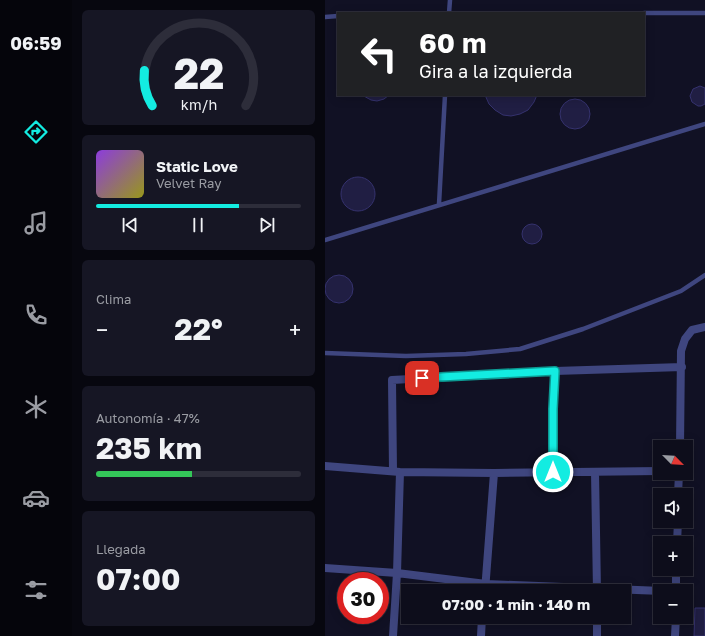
<!DOCTYPE html>
<html lang="es">
<head>
<meta charset="utf-8">
<style>
  :root { --surface:#0d0d1b; --page:#161624; --text:#f1f3f6; --muted:#9a9ca3; --line:#2d2d3a; --accent:#13ece1 }
  body { margin:0; font-family:"Golos Text",sans-serif; background:var(--page); color:var(--text); height:100vh; display:flex; flex-direction:column; font-size:15px; white-space:nowrap }
  * { box-sizing:border-box; margin:0 }
  p { font-size:13px; color:var(--muted) }
  .icon { flex:none; width:22px; height:22px; fill:none; stroke:currentColor; stroke-width:2; stroke-linecap:round; stroke-linejoin:round }
  .map { position:relative; flex:1; overflow:hidden }
  .panel { display:flex; flex-direction:column; gap:10px; padding:10px; background:#07070f; width:253px }
  .panel>* { flex:none }
  .guide { position:absolute; left:12px; top:12px; width:308px; height:84px; border-radius:0px; box-shadow:0 2px 10px #0003,0 0 0 1px var(--line); background:#202124; color:#fff; overflow:hidden }
  .needle { width:26px; rotate:114deg }
  .tools { position:absolute; left:328px; top:440px; display:grid; gap:8px }
  .tools a { display:grid; place-items:center; width:40px; height:40px; border-radius:0px; background:var(--surface); box-shadow:0 2px 10px #0003,0 0 0 1px var(--line); font-size:20px }
  .speed { position:absolute; left:12px; top:572px; display:flex; gap:8px; font-size:20px; font-weight:700; text-align:center }
  .speed>* { display:grid; place-content:center; width:52px; height:52px; border-radius:50%; background:var(--surface); box-shadow:0 2px 10px #0003,0 0 0 1px var(--line); line-height:1 }
  .speed .limit { border:6px solid #d22; background:#fff; color:#111 }
  .pin { position:absolute; display:grid; place-items:center; width:34px; height:34px; color:#fff; margin:-17px; border-radius:8px; box-shadow:0 2px 6px #0006 }
  .me { position:absolute; width:44px; margin:-22px; rotate:0deg; stroke-linejoin:round; filter:drop-shadow(0 0 3px #0008) }
  .turn { display:flex; align-items:center; gap:14px; height:84px; padding:0 16px; font-size:18px }
  .turn .icon { width:52px; height:52px; stroke-width:2.5 }
  .turn b { display:block; font-size:28px; line-height:34px }
  .big { font-size:30px; font-weight:700; line-height:1.1 }
  .panel .card { flex:1; display:flex; flex-direction:column; justify-content:center; gap:6px; min-width:0; padding:0 14px; border-radius:6px; background:var(--page) }
  .panel .dial { align-items:center; gap:0 }
  .dial svg { height:104px; overflow:visible; fill:none; stroke:var(--line); stroke-width:7; stroke-linecap:round; text-anchor:middle }
  .dial text { fill:var(--text); stroke:none }
  .song { display:flex; align-items:center; gap:12px }
  .cover { width:48px; height:48px; border-radius:6px; background:linear-gradient(135deg,hsl(270 70% 55%),hsl(60 70% 35%)) }
  .played { height:4px; border-radius:2px; background:linear-gradient(90deg,var(--accent) 70%,var(--line) 70%) }
  .keys { display:flex; justify-content:space-around; direction:ltr }
  .heat { display:flex; justify-content:space-between; align-items:center; font-size:22px; direction:ltr }
  .charge { height:6px; border-radius:3px; background:linear-gradient(90deg,#34c759 47%,var(--line) 0) }
  .trip { position:absolute; left:76px; top:584px; width:230px; height:40px; border-radius:0px; background:var(--surface); box-shadow:0 2px 10px #0003,0 0 0 1px var(--line); font-weight:700; line-height:40px; text-align:center }
  main { display:flex; flex:1; min-height:0 }
  .menu { display:flex; flex-direction:column; width:72px; justify-content:space-around; align-items:center; background:#05050b; color:var(--muted) }
  .menu .icon { width:28px; height:28px }
  .menu .active { color:var(--accent) }
  .menu b { font-size:18px; color:var(--text) }
  .map>svg:first-child { display:block }
  .building { fill:#201e43; stroke:#35326e }
  .lines { fill:none; stroke-linecap:round; stroke-linejoin:round }
  .lane { stroke:#3f467f; stroke-width:4.5 }
  .street { stroke:#3f467f; stroke-width:8 }
  .route-casing { stroke:#0c9992; stroke-width:10 }
  .route { stroke:#13ece1; stroke-width:7 }
</style>
</head>
<body>
<main>
<nav class="menu">
<b>06:59</b>
<svg class="icon active" aria-label="directions" viewBox="0 0 24 24"><path d="M12 3l9 9-9 9-9-9zM9 14v-3h6M13 9l2 2-2 2"/></svg>
<svg class="icon" aria-label="music" viewBox="0 0 24 24"><path d="M9 18V5l10-2v13"/><circle cx="6" cy="18" r="3"/><circle cx="16" cy="16" r="3"/></svg>
<svg class="icon" aria-label="phone" viewBox="0 0 24 24"><path d="M5 4h4l2 5-3 2q2 4 5 5l2-3 5 2v4C11 20 4 13 5 4z"/></svg>
<svg class="icon" aria-label="climate" viewBox="0 0 24 24"><path d="M12 3v18M4 7l16 10M4 17L20 7"/></svg>
<svg class="icon" aria-label="car" viewBox="0 0 24 24"><path d="M5 17H2v-5l4-1 3-4h7l3 4 3 1v5h-3M9 17h6M6 11h13"/><circle cx="7" cy="17" r="2"/><circle cx="17" cy="17" r="2"/></svg>
<svg class="icon" aria-label="filters" viewBox="0 0 24 24"><path d="M4 7h16M4 17h16"/><circle cx="9" cy="7" r="2"/><circle cx="15" cy="17" r="2"/></svg>
</nav>
<section class="panel">
<div class="card dial"><svg viewBox="0 0 100 80">
<path d="M14 69A42 42 0 1 1 86 69"/>
<path d="M14 69A42 42 0 0 1 8 42" stroke="#13ece1"/>
<text x="50" y="56" font-size="32" font-weight="700">22</text>
<text x="50" y="72" font-size="11">km/h</text>
</svg></div>
<div class="card">
<div class="song"><i class="cover"></i><div><b>Static Love</b><p>Velvet Ray</p></div></div>
<div class="played"></div>
<div class="keys"><svg class="icon" aria-label="previous" viewBox="0 0 24 24"><path d="M18 5L8 12l10 7zM5 5v14"/></svg><svg class="icon" aria-label="pause" viewBox="0 0 24 24"><path d="M8 5v14M16 5v14"/></svg><svg class="icon" aria-label="next" viewBox="0 0 24 24"><path d="M6 5l10 7-10 7zM19 5v14"/></svg></div>
</div>
<div class="card"><p>Clima</p>
<div class="heat"><a>−</a><b class="big">22°</b><a>+</a></div>
</div>
<div class="card"><p>Autonomía · 47%</p><b class="big">235 km</b><div class="charge"></div></div>
<div class="card"><p>Llegada</p><b class="big">07:00</b></div>
</section>
<div class="map">
<svg width="380" height="636" viewBox="0 0 380 636">
  <rect width="100%" height="100%" fill="#111124"/>
  <path class="building" d="M 375,86 L 380,88 L 380,104 L 376,106 L 373,106 L 367,102 L 365,96 L 368,89 Z
    M 37,95 L 64,95 L 59,99 L 52,101 L 46,100 Z
    M 160,95 L 212,95 L 209,102 L 203,110 L 195,114 L 186,116 L 178,115 L 170,110 L 164,104 Z
    M235 114a15 15 0 1 1 30 0a15 15 0 1 1-30 0Z
    M16 194a17 17 0 1 1 34 0a17 17 0 1 1-34 0Z
    M197 234a10 10 0 1 1 20 0a10 10 0 1 1-20 0Z
    M0 289a14 14 0 1 1 28 0a14 14 0 1 1-28 0Z
    M 370,608 L 380,608 L 380,636 L 369,636 Z"/>
  <g class="lines">
    <path class="lane" d="M 124,13 L 125,0
      M 319,13 L 380,13
      M 0,17 L 13,16
      M 114,204 L 120,95
      M 0,240 L 380,124
      M 0,353 L 81,356 L 141,354 L 195,349 L 258,329 L 356,291 L 380,275"/>
    <path class="street" d="M 355,447 L 356,351 L 360,339 L 367,330 L 380,327
      M 0,466 L 75,472 L 169,473 L 335,471
      M 68,471 L 67,380 L 230,371 L 357,367
      M 228,472 L 228,409 L 230,371
      M 270,472 L 272,591
      M 353,495 L 354,473
      M 352,543 L 353,521
      M 0,568 L 72,573 L 161,584 L 337,591
      M 160,591 L 169,473
      M 351,591 L 351,569
      M 68,636 L 72,573 L 75,472
      M 156,636 L 157,617
      M 272,636 L 272,617
      M 350,636 L 351,617"/>
  </g>
  <g class="lines">
    <g class="route-casing">
      <path id="route" d="M 97,378 L 230,371 L 228,409 L 228,472"/>
    </g>
    <use href="#route" class="route"/>
  </g>
</svg>
<div class="tools">
<a><svg class="needle" viewBox="-14 -14 28 28"><path d="M0-13l5 13h-10z" fill="#e53935"/><path d="M0 13l5-13h-10z" fill="#9a9ca3"/></svg></a>
<a><svg class="icon" aria-label="sound" viewBox="0 0 24 24"><path d="M4 9h4l5-4v14l-5-4H4zM17 9q2 3 0 6"/></svg></a>
<a>+</a>
<a>−</a>
</div>
<div class="speed"><div class="limit">30</div></div>
<div class="pin" style="left:97px;top:378px;background:#d93025"><svg class="icon" aria-label="arrive" viewBox="0 0 24 24"><path d="M6 21V4h12l-3 4 3 4H6"/></svg></div>
<svg class="me" style="left:228px;top:472px" viewBox="-20 -20 40 40"><circle r="17" fill="#13ece1" stroke="#fff" stroke-width="3"/><path d="M0-11L8 9 0 5-8 9z" fill="#fff"/></svg>
<div class="trip">07:00 · 1 min · 140 m</div>
<div class="guide">
<div class="turn"><svg class="icon" aria-label="left" viewBox="0 0 24 24"><path d="M17 20v-9H6M10 6l-5 5 5 5"/></svg><div><b>60 m</b>Gira a la izquierda</div></div>
</div>
</div>
</main>
</body>
</html>
